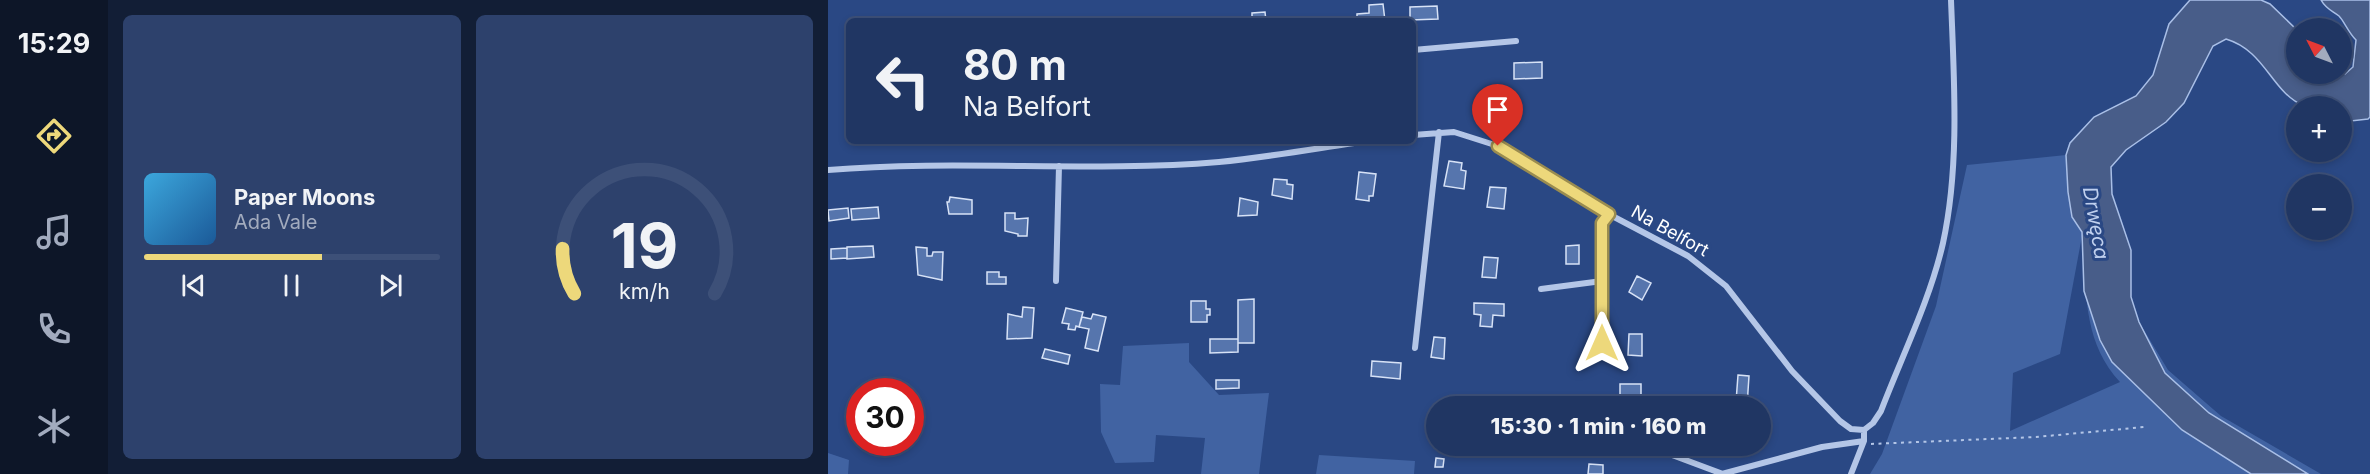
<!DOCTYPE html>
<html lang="en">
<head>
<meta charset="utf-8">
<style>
  :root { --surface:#203663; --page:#2d416c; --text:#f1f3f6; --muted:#a2abbe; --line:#3d5078; --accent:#edd87b }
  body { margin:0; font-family:Inter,sans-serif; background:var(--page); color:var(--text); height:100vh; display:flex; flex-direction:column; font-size:22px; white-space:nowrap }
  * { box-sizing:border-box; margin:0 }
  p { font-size:20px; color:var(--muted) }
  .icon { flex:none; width:33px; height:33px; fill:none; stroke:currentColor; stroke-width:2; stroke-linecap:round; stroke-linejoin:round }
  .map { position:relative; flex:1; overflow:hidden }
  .drawer { display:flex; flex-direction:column; gap:15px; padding:15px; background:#121e36; width:720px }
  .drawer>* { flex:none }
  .top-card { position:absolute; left:18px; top:18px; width:570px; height:126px; border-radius:9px; box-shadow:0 3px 9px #0003,0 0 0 2px var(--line); background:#203663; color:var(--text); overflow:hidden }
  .needle { width:39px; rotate:312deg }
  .fabs { position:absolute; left:1458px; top:18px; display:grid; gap:12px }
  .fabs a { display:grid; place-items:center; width:66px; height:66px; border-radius:50%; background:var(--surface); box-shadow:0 3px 9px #0003,0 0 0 2px var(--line); font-size:30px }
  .speed { position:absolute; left:18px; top:378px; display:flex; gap:12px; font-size:30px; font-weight:700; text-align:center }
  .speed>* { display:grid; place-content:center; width:78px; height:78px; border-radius:50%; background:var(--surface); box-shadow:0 3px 9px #0003,0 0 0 2px var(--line); line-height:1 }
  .speed .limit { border:9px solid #d22; background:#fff; color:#111 }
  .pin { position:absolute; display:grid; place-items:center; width:51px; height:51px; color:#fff; margin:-62px -26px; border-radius:50% 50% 50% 0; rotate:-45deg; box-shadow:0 0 6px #0007 }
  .pin .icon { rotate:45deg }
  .me { position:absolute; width:66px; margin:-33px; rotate:0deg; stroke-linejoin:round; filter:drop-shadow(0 0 4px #0008) }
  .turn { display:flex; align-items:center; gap:21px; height:126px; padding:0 18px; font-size:27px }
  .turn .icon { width:78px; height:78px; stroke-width:2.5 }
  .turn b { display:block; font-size:42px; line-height:51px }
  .drawer .widget { flex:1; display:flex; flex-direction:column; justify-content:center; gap:9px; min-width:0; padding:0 21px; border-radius:9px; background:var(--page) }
  .drawer .dial { align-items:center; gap:0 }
  .dial svg { height:156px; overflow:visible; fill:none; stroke:var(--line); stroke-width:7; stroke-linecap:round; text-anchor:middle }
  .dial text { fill:var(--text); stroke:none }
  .song { display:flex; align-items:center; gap:18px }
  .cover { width:72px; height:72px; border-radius:9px; background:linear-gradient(135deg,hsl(200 70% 55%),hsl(210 70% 35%)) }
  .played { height:6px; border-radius:3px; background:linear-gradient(90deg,var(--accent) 60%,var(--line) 60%) }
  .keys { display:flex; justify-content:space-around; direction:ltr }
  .drawer .tiles { flex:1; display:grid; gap:15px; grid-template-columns:repeat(2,1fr) }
  .trip { position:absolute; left:598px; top:396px; width:345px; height:60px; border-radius:30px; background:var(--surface); box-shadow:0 3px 9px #0003,0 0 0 2px var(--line); font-weight:800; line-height:60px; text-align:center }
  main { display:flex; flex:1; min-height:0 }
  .dock { display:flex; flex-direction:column; width:108px; justify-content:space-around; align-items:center; background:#0d1628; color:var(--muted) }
  .dock .icon { width:42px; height:42px }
  .dock .current { color:var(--accent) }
  .dock b { font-size:27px; color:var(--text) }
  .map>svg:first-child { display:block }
  .green { fill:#4163a2; fill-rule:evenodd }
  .water { fill:#485d89; stroke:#a9bfe7; stroke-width:1.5 }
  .building { fill:#5675ad; stroke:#d7e2f6; stroke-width:1.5 }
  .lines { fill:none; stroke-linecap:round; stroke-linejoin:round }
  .path { stroke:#b4c6e7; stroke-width:2; stroke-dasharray:3 4.5; stroke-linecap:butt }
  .street { stroke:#b4c6e7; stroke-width:6 }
  .route-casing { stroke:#9a8c50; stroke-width:15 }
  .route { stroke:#edd87b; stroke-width:10 }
  .labels { text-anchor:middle; stroke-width:6; stroke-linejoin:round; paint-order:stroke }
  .street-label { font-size:18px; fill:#fff; stroke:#2a4884 }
  .water-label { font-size:20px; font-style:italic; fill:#c0d0ee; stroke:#2a4884 }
</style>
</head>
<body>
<main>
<nav class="dock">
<b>15:29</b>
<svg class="icon current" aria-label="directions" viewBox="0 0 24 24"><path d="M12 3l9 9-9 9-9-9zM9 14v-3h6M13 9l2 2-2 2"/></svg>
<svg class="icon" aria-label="music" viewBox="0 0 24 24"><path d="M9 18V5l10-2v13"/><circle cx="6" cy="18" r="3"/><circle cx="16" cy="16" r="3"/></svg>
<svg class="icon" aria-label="phone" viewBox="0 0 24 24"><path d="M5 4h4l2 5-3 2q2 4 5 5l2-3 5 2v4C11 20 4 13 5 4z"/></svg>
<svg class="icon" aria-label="climate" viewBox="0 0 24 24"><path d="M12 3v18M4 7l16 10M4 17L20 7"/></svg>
</nav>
<section class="drawer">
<div class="tiles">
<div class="widget">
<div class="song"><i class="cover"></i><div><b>Paper Moons</b><p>Ada Vale</p></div></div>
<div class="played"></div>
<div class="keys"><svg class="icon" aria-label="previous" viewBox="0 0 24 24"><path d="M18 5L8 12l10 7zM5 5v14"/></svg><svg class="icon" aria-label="pause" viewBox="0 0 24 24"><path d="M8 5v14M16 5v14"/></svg><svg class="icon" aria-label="next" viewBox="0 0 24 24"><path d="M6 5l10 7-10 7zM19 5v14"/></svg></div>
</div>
<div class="widget dial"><svg viewBox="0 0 100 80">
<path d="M14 69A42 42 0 1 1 86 69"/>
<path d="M14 69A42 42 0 0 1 8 46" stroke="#edd87b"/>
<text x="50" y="56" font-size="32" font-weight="700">19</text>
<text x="50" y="72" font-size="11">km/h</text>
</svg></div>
</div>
</section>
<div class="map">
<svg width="1542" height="474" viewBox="0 0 1542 474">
  <rect width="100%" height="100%" fill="#2a4884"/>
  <path class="green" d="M 1362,0 L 1433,0 L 1442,4 L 1468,29 L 1468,74 L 1517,74 L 1525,67 L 1528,40 C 1520,32 1516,21 1511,16 C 1503,10 1498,9 1493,0 L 1542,0 L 1542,117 L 1540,119 L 1514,122 L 1514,106 C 1503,106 1485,110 1476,106 C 1443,92 1439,51 1398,39 L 1385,46 L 1356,103 L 1338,122 L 1298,150 L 1283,167 L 1284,194 L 1303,250 L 1303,297 L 1311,322 L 1340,370 L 1393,416 L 1493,474 L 1042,474 L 1054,454 L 1108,306 L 1139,165 L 1238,155 L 1242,143 L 1266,117 L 1308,96 L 1325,75 L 1341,24 ZM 1254,236 C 1259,287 1253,340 1292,382 L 1182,431 L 1185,373 L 1232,354 Z
    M 361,343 L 361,362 L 391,395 L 441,393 L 431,474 L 373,474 L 377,438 L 328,435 L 326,462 L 287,463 L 273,432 L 272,384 L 292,385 L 295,346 Z
    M 0,453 L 21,460 L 20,474 L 0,474 Z
    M 491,455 L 587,461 L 586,474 L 488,474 Z"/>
  <path class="water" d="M 1362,0 L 1433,0 L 1442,4 L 1468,29 L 1468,74 L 1517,74 L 1525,67 L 1528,40 C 1520,32 1516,21 1511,16 C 1503,10 1498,9 1493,0 L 1542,0 L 1542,117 L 1540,119 L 1514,122 L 1514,106 C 1503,106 1485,110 1476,106 C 1443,92 1438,51 1398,39 L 1385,46 L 1356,103 L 1338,122 L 1298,150 L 1283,167 L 1284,194 L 1303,250 L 1303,297 L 1311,322 L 1337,373 L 1381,413 L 1480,474 L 1423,474 L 1354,430 L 1284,362 L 1272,340 L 1256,291 L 1254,232 L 1244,217 L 1240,192 L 1238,155 L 1242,143 L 1266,117 L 1308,96 L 1325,75 L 1341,24 Z"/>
  <path class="building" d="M 555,4 L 557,21 L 529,21 L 529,14 L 541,13 L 541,5 Z
    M 609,6 L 610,19 L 582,20 L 582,7 Z
    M 437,12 L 438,21 L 416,21 L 415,17 L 424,17 L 424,13 Z
    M 714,62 L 714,78 L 686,79 L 686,63 Z
    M 621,161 L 634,163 L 633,170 L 638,171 L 636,189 L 616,186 Z
    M 531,172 L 548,174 L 545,196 L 541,196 L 541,201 L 528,199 Z
    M 446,179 L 459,180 L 459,184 L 465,185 L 464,199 L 444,195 Z
    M 662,187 L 678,188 L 676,209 L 659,207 Z
    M 122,197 L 144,200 L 144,214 L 121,214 L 119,202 L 121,202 Z
    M 412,198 L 430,202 L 429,215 L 410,216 Z
    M 50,207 L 51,218 L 24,220 L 23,209 Z
    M 20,208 L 21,218 L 1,221 L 0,210 Z
    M 177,213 L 187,213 L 187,219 L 200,218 L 199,236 L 190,236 L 190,234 L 177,231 Z
    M 751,245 L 751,264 L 738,264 L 738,246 Z
    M 45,246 L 46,257 L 19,259 L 19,247 Z
    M 88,247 L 99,248 L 99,256 L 104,256 L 105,252 L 115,252 L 114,280 L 90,275 Z
    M 19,248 L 19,258 L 3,259 L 3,249 Z
    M 656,257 L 670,258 L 668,278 L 654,277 Z
    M 159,272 L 171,272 L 171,277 L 178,277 L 178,284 L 159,284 Z
    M 809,276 L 823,283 L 814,300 L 801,292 Z
    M 426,299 L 426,343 L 410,343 L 410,300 Z
    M 363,301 L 378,301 L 378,309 L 382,309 L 382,315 L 379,315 L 379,322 L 363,322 Z
    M 646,303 L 676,304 L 676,316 L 665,315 L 664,327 L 652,326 L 653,315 L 646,314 Z
    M 195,307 L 206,308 L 204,338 L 179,339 L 180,314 L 194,317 Z
    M 238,308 L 255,312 L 251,327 L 248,326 L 247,330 L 240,329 L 241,324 L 234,323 Z
    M 265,314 L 278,317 L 270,351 L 257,348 L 261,329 L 251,327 L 254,317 L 263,319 Z
    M 801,334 L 814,334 L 814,356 L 800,355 Z
    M 606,337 L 617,338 L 616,359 L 603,357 Z
    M 382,339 L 410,339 L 410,352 L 382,353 Z
    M 217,349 L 242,355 L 240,364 L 214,358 Z
    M 544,361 L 573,363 L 572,379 L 543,376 Z
    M 910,375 L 921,376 L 919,406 L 890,406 L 891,396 L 905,398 L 905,402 L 908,402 Z
    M 388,380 L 411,380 L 411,388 L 388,389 Z
    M 792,384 L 813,384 L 813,398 L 792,397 Z
    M 608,458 L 616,459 L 615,467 L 607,467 Z
    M 761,464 L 775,465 L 775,474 L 760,474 Z"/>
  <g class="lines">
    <path class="path" d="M 1043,444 L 1208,437 L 1316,427"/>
    <path class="street" d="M 585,50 L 688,41
      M 585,135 L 626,132 L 670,146 L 771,209 L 860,256 L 898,286 L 964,371 L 1012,421 L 1023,429 L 1036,430
      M 0,170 C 130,159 261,173 391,162 C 441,157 491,148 540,141
      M 228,281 L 231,166
      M 713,289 L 774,281
      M 775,343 L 774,223 L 781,214
      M 587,348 L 611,132
      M 1036,430 L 1045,423 L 1053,411 C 1074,356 1102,300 1115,243 C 1132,165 1126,79 1123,0
      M 820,446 L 895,474
      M 894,474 L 994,447 L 1036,441
      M 1023,474 L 1036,441 L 1036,430"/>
  </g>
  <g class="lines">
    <g class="route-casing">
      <path id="route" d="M 670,146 L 781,214 L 774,223 L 774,343"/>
    </g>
    <use href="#route" class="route"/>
  </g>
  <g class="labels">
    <g class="street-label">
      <text transform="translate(842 231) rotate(29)" y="6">Na Belfort</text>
    </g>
    <g class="water-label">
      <text transform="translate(1268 223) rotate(80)" y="7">Drwęca</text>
    </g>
  </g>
</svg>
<div class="fabs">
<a><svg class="needle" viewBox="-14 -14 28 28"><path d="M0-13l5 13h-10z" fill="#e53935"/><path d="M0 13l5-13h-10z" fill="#a2abbe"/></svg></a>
<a>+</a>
<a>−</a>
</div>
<div class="speed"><div class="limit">30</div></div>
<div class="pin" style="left:670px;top:146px;background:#d93025"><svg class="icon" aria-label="arrive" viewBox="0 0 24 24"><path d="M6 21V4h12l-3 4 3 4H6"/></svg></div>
<svg class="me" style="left:774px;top:343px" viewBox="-20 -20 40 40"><path d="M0-17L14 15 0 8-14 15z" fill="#edd87b" stroke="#fff" stroke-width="4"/></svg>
<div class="trip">15:30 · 1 min · 160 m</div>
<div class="top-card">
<div class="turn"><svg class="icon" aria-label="left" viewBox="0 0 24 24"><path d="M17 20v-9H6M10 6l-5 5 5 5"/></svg><div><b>80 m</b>Na Belfort</div></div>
</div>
</div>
</main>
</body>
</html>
